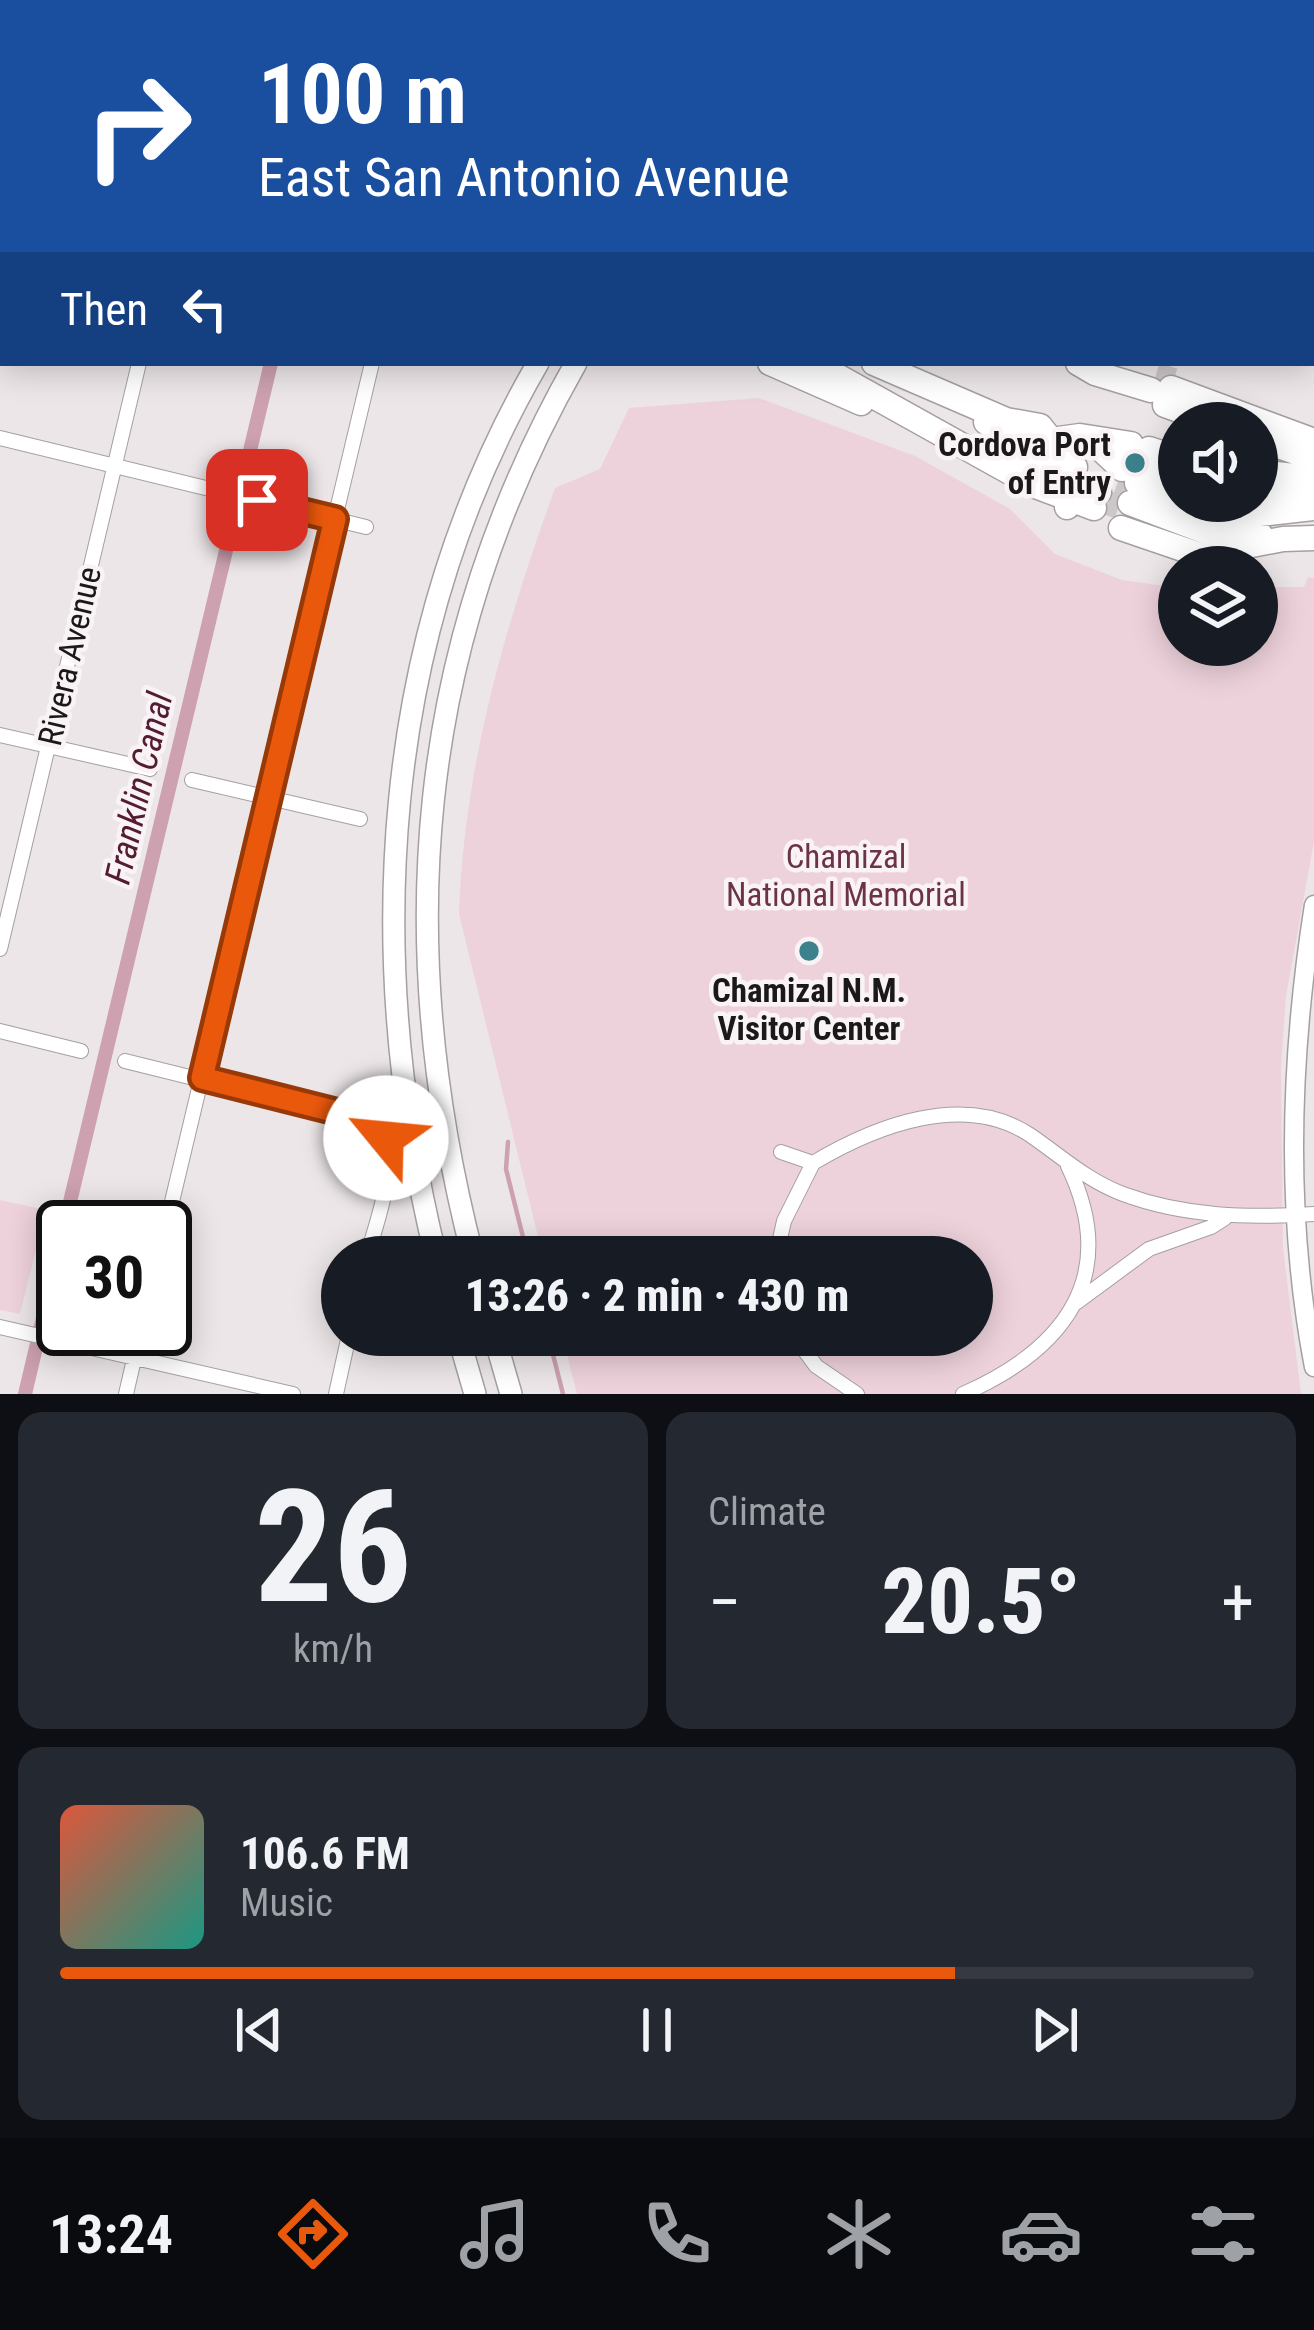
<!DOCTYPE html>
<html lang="en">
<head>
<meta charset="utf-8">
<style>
  :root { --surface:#171b24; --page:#242831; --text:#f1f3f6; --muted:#9ea1a6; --line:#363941; --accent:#ea580c }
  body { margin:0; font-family:"Roboto Condensed",sans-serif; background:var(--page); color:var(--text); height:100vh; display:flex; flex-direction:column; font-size:45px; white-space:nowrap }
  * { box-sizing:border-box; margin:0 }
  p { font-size:39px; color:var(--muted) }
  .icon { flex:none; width:66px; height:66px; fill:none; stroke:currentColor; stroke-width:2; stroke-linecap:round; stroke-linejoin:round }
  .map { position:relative; height:1394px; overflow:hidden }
  .panel { display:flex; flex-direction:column; gap:18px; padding:18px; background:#0d0f14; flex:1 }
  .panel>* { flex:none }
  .hud { position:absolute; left:0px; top:0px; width:1314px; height:366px; box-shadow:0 6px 30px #0003; background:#1a4fa0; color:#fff; overflow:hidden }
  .controls { position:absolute; left:1158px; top:402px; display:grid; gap:24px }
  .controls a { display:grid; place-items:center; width:120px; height:120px; border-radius:50%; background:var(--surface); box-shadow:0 6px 30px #0003; font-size:60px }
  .speed { position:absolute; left:36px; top:1200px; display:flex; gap:24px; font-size:60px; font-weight:700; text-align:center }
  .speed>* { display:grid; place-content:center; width:156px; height:156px; border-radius:50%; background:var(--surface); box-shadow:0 6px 30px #0003; line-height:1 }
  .speed .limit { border:6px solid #111; border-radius:18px; background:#fff; color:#111 }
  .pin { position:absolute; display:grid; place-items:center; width:102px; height:102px; color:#fff; margin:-51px; border-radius:24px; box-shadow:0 6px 18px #0006 }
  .me { position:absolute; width:132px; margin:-66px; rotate:298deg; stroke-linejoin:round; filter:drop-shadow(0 0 9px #0008) }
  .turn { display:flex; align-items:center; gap:42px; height:252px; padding:0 60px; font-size:54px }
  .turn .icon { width:156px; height:156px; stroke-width:2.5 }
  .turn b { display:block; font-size:84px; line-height:102px }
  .then { display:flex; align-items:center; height:114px; padding:0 60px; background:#0003; gap:24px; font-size:45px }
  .big { font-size:90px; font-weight:800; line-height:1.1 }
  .panel .widget { flex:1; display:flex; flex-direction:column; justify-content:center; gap:18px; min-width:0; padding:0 42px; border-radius:24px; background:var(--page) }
  .panel .dial { align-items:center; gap:0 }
  .dial b { font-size:156px; line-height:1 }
  .song { display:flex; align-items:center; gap:36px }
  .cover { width:144px; height:144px; border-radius:18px; background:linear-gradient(135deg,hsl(10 70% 55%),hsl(170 70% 35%)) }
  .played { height:12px; border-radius:6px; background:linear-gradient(90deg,var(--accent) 75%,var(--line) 75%) }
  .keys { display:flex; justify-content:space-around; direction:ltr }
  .heat { display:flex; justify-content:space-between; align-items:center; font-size:66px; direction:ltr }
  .panel .tiles { flex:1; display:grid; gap:18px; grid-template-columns:1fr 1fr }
  .widget:last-child { grid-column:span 2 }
  .trip { position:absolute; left:321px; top:1236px; width:672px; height:120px; border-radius:60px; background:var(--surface); box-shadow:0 6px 30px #0003; font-weight:800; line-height:120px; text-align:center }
  .menu { display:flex; height:192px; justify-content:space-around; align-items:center; background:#090b0e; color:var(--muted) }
  .menu .icon { width:84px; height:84px }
  .menu .current { color:var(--accent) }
  .menu b { font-size:54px; color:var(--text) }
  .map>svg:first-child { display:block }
  .green { fill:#eed2db }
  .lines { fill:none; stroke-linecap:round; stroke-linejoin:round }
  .stream { stroke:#cda1af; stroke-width:4.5 }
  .canal { stroke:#cda1af; stroke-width:14 }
  .highway-tunnel { stroke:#ccc7c9; stroke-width:24; stroke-dasharray:24 12; stroke-linecap:butt }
  .street-casing { stroke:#a59fa1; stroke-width:16 }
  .secondary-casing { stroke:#a59fa1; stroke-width:21 }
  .primary-casing { stroke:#a59fa1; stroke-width:24 }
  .highway-casing { stroke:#a59fa1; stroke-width:27 }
  .street { stroke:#fff; stroke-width:14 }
  .secondary { stroke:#fff; stroke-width:18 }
  .primary { stroke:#fff; stroke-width:21 }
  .highway { stroke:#fff; stroke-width:24 }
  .route-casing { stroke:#983908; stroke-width:30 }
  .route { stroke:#ea580c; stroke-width:21 }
  .poi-dot { fill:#3b828c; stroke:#f9f3f5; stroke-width:4.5 }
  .labels { text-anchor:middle; stroke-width:9; stroke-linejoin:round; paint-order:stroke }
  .poi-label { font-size:33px; font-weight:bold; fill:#1a1819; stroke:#f9f3f5; text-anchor:end }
  .street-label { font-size:33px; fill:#1a1819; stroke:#f9f3f5 }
  .park-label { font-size:33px; fill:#6b3248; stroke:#f9f3f5 }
  .water-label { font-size:36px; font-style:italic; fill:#531c33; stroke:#f9f3f5 }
</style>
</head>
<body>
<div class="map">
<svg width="1314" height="1394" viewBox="0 0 1314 1394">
  <rect width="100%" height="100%" fill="#ece6e8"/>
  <path class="green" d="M 759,398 L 915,456 L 1010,509 L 1055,554 L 1122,580 L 1179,588 L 1179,645 L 1257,645 L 1257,587 L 1304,587 L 1308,577 L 1314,578 L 1314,841 L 1286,996 L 1281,1067 L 1283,1248 L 1301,1394 L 577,1394 L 562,1335 L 972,1335 L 972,1257 L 543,1257 L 459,914 C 464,766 505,626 555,488 L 600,469 L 629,408 Z
    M 0,1200 L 46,1210 L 20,1314 L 0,1310 Z"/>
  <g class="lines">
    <path class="stream" d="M 508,1142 L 506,1169 L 528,1257
      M 548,1335 L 563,1394"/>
    <path class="canal" d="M 356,3 L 357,0
      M 64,1227 L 271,363
      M 25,1394 L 63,1233"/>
    <path class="highway-tunnel" d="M 1156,375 L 1174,380
      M 1116,487 L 1134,494
      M 1096,499 L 1128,510"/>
    <g class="street-casing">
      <path id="street" d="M 524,0 L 525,3
        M 226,3 L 227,0
        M 686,3 L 688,0
        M 0,438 L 366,527
        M 0,735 L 150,769
        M 192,780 L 360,819
        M 0,949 L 139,363
        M 0,1031 L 81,1051
        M 125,1061 L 375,1123 C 405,1154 376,1221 367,1257
        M 781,1152 L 813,1163
        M 165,1231 L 372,363
        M 776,1257 L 784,1221 L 813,1163 C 875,1126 964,1091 1030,1135 C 1061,1156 1086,1180 1123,1194 C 1185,1217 1249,1218 1314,1214
        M 1077,1302 L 1149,1249 L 1211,1227 L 1225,1218
        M 0,1327 L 293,1394
        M 793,1335 L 816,1366 L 857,1394
        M 126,1394 L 141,1329
        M 336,1394 L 349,1335
        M 963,1394 C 1065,1349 1121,1276 1068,1166"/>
    </g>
    <g class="secondary-casing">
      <path id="secondary" d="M 0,143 L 3,143
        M 1314,905 C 1290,1057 1285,1216 1314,1367"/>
    </g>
    <g class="primary-casing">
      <path id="primary" d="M 778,3 L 781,0
        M 819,3 L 821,0
        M 436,1257 C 362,955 379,637 538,363
        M 473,1257 C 392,944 414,648 576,363
        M 458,1335 L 475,1394
        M 494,1335 L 511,1394"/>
    </g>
    <g class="highway-casing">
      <path id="highway" d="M 439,0 L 440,3
        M 483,0 L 484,3
        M 770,363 L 861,403
        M 814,363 L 1033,485 L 1094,508
        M 874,363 L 1006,420 L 1040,426 L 1051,440 L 1080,436 L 1131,444
        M 1078,363 L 1095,373 L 1151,390
        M 1171,388 L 1314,441
        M 1165,405 L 1214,423
        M 986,422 L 1011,439 L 1075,467 L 1067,507
        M 1089,438 L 1122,469
        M 1257,438 L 1314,459
        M 1149,449 L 1179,459
        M 1007,457 L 1099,492
        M 1143,466 L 1179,478
        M 1257,472 L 1314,478
        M 1137,483 L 1179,498
        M 1257,498 L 1307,488
        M 1187,501 L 1241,516 L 1314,508
        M 1130,503 L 1204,531 L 1260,534
        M 1121,528 L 1200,555 L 1283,539 L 1314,538"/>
    </g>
    <use href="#street" class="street"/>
    <use href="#secondary" class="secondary"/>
    <use href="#primary" class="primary"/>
    <use href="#highway" class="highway"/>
  </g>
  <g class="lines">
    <g class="route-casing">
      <path id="route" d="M 257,500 L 335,519 L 202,1078 L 365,1119 L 381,1129 L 386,1138"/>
    </g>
    <use href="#route" class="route"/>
  </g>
  <g class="poi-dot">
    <circle cx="1135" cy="463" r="12"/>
    <circle cx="809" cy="951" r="12"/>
  </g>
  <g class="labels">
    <g class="poi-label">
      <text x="1111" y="456">Cordova Port<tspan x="1111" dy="38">of Entry</tspan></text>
      <text x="809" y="1002" text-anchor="middle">Chamizal N.M.<tspan x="809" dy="38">Visitor Center</tspan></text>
    </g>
    <g class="street-label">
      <text transform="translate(69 656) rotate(-77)" y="12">Rivera Avenue</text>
    </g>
    <g class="park-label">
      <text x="846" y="868">Chamizal<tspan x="846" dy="38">National Memorial</tspan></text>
    </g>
    <g class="water-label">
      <text transform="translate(138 788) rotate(-77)" y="13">Franklin Canal</text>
    </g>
  </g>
</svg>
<div class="controls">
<a><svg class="icon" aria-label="sound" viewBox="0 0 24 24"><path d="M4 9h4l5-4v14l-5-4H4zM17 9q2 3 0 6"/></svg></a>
<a><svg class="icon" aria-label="layers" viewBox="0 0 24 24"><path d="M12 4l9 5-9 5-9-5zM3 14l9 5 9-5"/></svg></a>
</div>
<div class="speed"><div class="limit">30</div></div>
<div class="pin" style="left:257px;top:500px;background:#d93025"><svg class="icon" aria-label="arrive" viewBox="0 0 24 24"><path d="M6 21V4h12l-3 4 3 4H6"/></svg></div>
<svg class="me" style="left:386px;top:1138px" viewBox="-20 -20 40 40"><circle r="19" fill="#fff"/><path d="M0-13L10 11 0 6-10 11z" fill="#ea580c"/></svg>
<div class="trip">13:26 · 2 min · 430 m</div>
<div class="hud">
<div class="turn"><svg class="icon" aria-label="right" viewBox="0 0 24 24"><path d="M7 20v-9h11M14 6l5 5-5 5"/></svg><div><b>100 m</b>East San Antonio Avenue</div></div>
<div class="then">Then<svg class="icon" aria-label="left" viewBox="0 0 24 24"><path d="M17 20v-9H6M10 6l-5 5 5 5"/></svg></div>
</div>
</div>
<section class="panel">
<div class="tiles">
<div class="widget dial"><b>26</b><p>km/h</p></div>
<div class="widget"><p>Climate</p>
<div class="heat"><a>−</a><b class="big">20.5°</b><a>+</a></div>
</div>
<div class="widget">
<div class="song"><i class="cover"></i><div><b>106.6 FM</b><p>Music</p></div></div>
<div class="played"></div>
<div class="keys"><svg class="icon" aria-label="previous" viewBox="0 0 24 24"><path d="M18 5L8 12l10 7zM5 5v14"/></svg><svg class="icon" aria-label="pause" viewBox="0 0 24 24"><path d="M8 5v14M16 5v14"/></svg><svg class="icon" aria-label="next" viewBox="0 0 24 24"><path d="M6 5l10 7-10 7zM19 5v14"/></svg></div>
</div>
</div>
</section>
<nav class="menu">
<b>13:24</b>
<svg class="icon current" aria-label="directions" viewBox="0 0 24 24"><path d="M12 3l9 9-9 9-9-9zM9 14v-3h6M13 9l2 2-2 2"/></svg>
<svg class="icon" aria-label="music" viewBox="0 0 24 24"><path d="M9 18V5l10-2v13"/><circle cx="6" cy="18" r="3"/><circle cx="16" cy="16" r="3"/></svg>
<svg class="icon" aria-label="phone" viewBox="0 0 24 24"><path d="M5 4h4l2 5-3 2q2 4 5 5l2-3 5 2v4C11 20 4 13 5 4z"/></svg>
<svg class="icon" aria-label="climate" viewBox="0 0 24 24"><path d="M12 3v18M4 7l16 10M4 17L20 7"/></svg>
<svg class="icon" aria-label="car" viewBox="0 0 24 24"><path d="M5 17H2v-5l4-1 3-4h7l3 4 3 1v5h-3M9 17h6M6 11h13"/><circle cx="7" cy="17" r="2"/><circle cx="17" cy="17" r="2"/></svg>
<svg class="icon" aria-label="filters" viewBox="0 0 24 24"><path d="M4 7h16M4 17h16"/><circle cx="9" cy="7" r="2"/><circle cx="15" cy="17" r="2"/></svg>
</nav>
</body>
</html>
